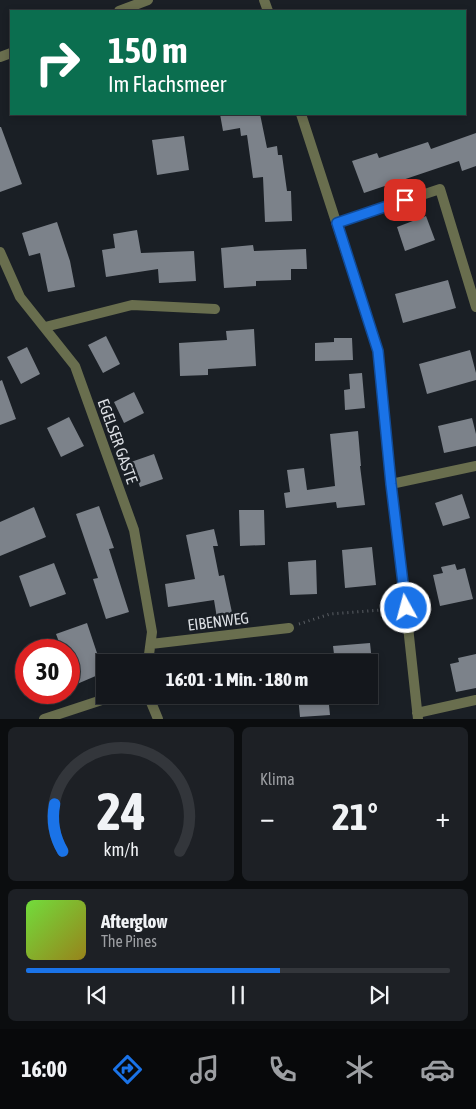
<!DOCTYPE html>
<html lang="de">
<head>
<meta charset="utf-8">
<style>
  :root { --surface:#14171c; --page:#1d2025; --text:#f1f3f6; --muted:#9d9fa3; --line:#33363b; --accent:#1a73e8 }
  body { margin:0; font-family:"Asap Condensed",sans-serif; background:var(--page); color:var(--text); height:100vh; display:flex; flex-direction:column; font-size:19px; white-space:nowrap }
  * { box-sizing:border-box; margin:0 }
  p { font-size:16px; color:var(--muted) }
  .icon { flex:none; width:28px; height:28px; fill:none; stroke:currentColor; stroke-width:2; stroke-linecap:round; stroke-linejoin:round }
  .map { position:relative; height:719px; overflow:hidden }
  .details { display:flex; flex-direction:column; gap:8px; padding:8px; background:#0b0d0f; flex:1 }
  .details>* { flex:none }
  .banner { position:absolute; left:10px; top:10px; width:456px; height:105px; border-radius:0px; box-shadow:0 2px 8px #0003,0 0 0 1px var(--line); background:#0b6e4f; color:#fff; overflow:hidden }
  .speed { position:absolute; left:15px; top:639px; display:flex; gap:10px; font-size:25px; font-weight:700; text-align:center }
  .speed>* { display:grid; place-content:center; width:65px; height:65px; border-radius:50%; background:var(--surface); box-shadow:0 2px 8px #0003,0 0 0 1px var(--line); line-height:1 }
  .speed .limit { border:8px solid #d22; background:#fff; color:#111 }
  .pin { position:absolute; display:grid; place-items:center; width:42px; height:42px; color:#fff; margin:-21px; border-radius:10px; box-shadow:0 2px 8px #0006 }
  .me { position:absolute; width:55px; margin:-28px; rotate:353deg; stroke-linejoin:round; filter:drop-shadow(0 0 4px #0008) }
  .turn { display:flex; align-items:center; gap:18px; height:105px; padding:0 15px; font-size:22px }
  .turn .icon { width:65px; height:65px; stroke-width:2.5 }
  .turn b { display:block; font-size:35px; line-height:42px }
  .big { font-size:38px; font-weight:700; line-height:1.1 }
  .details .card { flex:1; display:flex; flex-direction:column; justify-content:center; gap:8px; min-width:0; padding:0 18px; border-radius:8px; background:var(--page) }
  .details .dial { align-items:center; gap:0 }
  .dial svg { height:130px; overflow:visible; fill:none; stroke:var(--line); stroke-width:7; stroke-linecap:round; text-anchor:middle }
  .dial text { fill:var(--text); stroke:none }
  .song { display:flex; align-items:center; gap:15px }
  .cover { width:60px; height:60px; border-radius:8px; background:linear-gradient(135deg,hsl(100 70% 55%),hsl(50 70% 35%)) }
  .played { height:5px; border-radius:2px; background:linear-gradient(90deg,var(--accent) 60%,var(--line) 60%) }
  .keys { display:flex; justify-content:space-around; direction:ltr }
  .heat { display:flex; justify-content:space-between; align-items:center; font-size:28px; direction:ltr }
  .details .tiles { flex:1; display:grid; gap:8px; grid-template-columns:1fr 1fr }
  .card:last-child { grid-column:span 2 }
  .trip { position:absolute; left:96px; top:654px; width:282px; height:50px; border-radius:0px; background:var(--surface); box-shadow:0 2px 8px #0003,0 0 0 1px var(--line); font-weight:700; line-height:50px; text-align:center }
  .menu { display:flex; height:80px; justify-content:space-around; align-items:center; background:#08090b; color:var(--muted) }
  .menu .icon { width:35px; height:35px }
  .menu .active { color:var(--accent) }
  .menu b { font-size:22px; color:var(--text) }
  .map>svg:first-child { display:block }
  .building { fill:#7c828a }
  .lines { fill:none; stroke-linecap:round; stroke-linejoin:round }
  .path { stroke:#5a5e64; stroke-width:3; stroke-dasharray:1 4; stroke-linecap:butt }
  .minor { stroke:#696e4e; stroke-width:10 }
  .route-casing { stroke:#114b97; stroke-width:12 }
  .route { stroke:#1a73e8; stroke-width:9 }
  .labels { text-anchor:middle; stroke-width:5; stroke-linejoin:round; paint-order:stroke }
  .street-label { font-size:16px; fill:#dbdee3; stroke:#1a1f25 }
</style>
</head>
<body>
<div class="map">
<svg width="476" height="719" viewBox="0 0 476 719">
  <rect width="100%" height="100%" fill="#1a1f25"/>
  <path class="building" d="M 220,114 L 260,114 L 267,148 L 277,146 L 278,155 L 282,155 L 287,191 L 291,191 L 292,221 L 265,222 L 263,177 L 253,178 L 247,135 L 241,136 L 240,128 L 223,131 Z
    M 0,127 L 1,127 L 22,184 L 0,192 Z
    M 476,133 L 476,166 L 462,171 L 459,161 L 364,193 L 352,161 L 377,153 L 379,158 L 428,142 L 431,149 Z
    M 184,136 L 189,170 L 157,175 L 152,140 Z
    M 426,216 L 435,240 L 405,251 L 397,227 Z
    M 57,222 L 70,261 L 75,287 L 48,292 L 40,253 L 29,256 L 22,233 Z
    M 137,230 L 141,253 L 194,251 L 196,281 L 159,283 L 158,269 L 106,277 L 102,250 L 115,248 L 113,234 Z
    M 253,245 L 254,251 L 306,249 L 307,269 L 291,269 L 291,280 L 256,281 L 256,286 L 224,288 L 221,248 Z
    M 448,280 L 456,308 L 403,323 L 395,294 Z
    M 254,329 L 256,366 L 208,369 L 208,375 L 180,376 L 179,343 L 227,340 L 226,331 Z
    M 106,336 L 120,364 L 103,373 L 88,345 Z
    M 334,338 L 352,338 L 353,360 L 315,361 L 315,343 L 334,342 Z
    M 27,347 L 40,374 L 21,384 L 7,357 Z
    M 470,350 L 476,373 L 476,380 L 427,394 L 419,364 Z
    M 362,373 L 365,408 L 345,410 L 344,390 L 350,389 L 349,374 Z
    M 2,380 L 16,419 L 0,425 L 0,381 Z
    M 134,392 L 144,413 L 124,423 L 114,402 Z
    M 69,417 L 84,446 L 61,457 L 47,428 Z
    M 472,418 L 476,434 L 476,446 L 444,453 L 438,426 Z
    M 358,431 L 361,466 L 360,466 L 365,505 L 337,508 L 336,502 L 286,508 L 284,493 L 290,492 L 287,470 L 304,468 L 307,490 L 335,486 L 330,434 Z
    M 154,454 L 163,479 L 140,487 L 131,462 Z
    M 462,494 L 470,518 L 443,526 L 435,503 Z
    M 99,506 L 114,548 L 109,549 L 129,612 L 106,619 L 93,579 L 98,578 L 76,514 Z
    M 34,507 L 46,537 L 0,556 L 0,522 Z
    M 239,510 L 264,510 L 265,545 L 240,546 Z
    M 214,529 L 218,546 L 213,546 L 219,576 L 224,575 L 234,622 L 218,624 L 214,600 L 168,607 L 165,584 L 195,579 L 186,535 Z
    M 372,547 L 376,585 L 345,588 L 342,550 Z
    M 316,560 L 317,594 L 290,595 L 288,562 Z
    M 54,563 L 66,594 L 30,607 L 19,576 Z
    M 455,564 L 457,570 L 465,568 L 473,599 L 440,606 L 433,575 L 443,573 L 441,567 Z
    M 87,623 L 98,656 L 105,672 L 77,684 L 69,666 L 69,650 L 62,650 L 56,634 Z
    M 370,643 L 372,662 L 335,662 L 333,646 Z
    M 476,654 L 476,688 L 456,692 L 450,664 L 459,662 L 458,658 Z
    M 298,695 L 328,695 L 330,715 L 300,717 Z"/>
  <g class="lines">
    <path class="path" d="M 299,624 L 330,614 L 394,609"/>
    <path class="minor" d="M 264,0 L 268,11
      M 119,11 L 148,0
      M 0,57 L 11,53
      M 301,114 L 378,351 L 391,484 L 406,608 L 418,719
      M 337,223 L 440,189 L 476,307
      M 0,252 L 20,297 L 75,366 L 134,530 L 152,632 L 148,662
      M 45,327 L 132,305 L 215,309
      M 391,484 L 476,466
      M 151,644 L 289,628
      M 148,695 L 158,719
      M 417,713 L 476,700
      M 44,719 L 117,695"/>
  </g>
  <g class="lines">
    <g class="route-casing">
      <path id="route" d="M 405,200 L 337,223 L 378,351 L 391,484 L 406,608"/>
    </g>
    <use href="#route" class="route"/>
  </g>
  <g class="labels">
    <g class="street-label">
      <text transform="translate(118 441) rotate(70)" y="6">EGELSER GASTE</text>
      <text transform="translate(218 621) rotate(-7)" y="6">EIBENWEG</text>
    </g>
  </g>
</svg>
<div class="speed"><div class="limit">30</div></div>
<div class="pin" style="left:405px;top:200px;background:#d93025"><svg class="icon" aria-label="arrive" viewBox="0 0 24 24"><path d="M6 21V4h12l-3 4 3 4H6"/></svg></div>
<svg class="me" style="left:406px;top:608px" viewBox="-20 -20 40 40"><circle r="17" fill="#1a73e8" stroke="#fff" stroke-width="3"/><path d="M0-11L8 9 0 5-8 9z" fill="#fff"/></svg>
<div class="trip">16:01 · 1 Min. · 180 m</div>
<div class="banner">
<div class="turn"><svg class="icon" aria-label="right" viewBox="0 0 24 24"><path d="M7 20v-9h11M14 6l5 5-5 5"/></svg><div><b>150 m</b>Im Flachsmeer</div></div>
</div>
</div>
<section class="details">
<div class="tiles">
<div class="card dial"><svg viewBox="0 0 100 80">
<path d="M14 69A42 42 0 1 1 86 69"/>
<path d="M14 69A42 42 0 0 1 9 40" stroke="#1a73e8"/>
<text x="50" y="56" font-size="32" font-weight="700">24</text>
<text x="50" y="72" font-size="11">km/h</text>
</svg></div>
<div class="card"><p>Klima</p>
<div class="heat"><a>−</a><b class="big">21°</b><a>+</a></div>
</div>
<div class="card">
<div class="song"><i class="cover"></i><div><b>Afterglow</b><p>The Pines</p></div></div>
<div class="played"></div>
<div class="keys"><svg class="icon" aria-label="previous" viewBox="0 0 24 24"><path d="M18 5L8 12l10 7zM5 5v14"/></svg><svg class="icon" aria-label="pause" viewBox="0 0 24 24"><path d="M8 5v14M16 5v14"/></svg><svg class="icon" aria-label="next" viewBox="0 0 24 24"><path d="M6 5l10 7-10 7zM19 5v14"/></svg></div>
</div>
</div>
</section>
<nav class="menu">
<b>16:00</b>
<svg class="icon active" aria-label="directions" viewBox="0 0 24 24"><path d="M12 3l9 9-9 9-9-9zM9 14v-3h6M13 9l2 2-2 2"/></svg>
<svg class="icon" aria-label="music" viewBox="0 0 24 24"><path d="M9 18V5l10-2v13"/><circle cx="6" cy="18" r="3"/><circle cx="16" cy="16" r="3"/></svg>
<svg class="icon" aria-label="phone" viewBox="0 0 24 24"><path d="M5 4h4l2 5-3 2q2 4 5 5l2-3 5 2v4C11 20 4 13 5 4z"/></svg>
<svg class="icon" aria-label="climate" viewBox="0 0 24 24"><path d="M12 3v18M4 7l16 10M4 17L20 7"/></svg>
<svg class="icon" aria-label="car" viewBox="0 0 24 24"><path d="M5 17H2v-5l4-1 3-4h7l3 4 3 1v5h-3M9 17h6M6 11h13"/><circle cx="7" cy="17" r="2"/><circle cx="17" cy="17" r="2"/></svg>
</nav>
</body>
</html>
